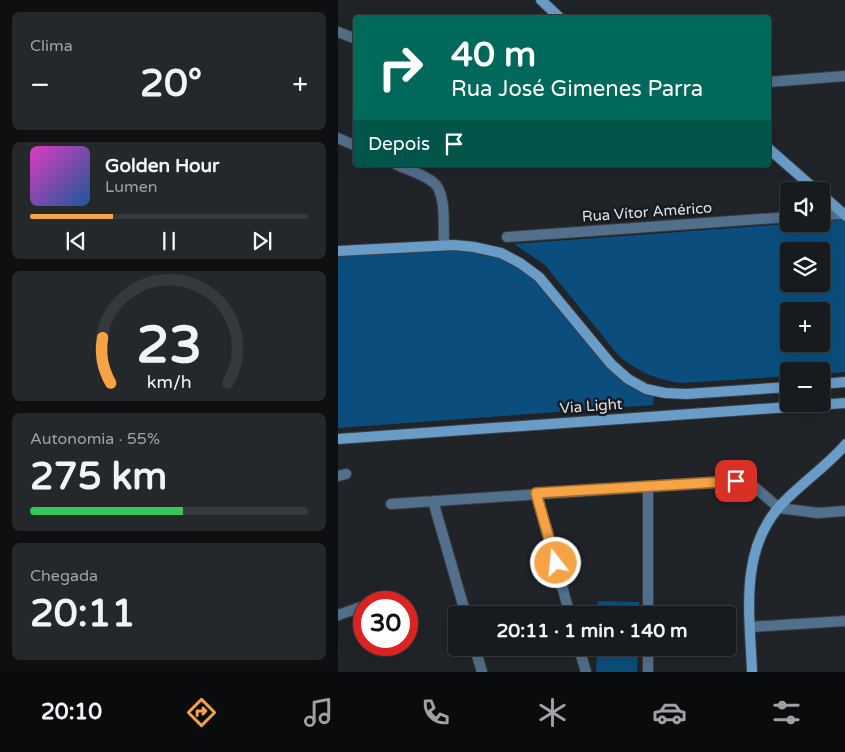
<!DOCTYPE html>
<html lang="pt">
<head>
<meta charset="utf-8">
<style>
  :root { --surface:#181b1e; --page:#25282b; --text:#f1f3f6; --muted:#9fa1a4; --line:#36393c; --accent:#f5a345 }
  body { margin:0; font-family:"Varela Round",sans-serif; background:var(--page); color:var(--text); height:100vh; display:flex; flex-direction:column; font-size:19px; white-space:nowrap }
  * { box-sizing:border-box; margin:0 }
  p { font-size:16px; color:var(--muted) }
  .icon { flex:none; width:28px; height:28px; fill:none; stroke:currentColor; stroke-width:2; stroke-linecap:round; stroke-linejoin:round }
  .map { position:relative; flex:1; overflow:hidden }
  .panel { display:flex; flex-direction:column; gap:12px; padding:12px; background:#0d0f10; width:338px }
  .panel>* { flex:none }
  .banner { position:absolute; left:15px; top:15px; width:418px; height:152px; border-radius:5px; box-shadow:0 5px 20px #0002,0 0 0 1px var(--line); background:#00695c; color:#fff; overflow:hidden }
  .fabs { position:absolute; left:442px; top:182px; display:grid; gap:10px }
  .fabs a { display:grid; place-items:center; width:50px; height:50px; border-radius:5px; background:var(--surface); box-shadow:0 5px 20px #0002,0 0 0 1px var(--line); font-size:25px }
  .speed { position:absolute; left:15px; top:591px; display:flex; gap:10px; font-size:25px; font-weight:700; text-align:center }
  .speed>* { display:grid; place-content:center; width:65px; height:65px; border-radius:50%; background:var(--surface); box-shadow:0 5px 20px #0002,0 0 0 1px var(--line); line-height:1 }
  .speed .limit { border:8px solid #d22; background:#fff; color:#111 }
  .pin { position:absolute; display:grid; place-items:center; width:42px; height:42px; color:#fff; margin:-21px; border-radius:10px; box-shadow:0 2px 8px #0006 }
  .me { position:absolute; width:55px; margin:-28px; rotate:344deg; stroke-linejoin:round; filter:drop-shadow(0 0 4px #0008) }
  .turn { display:flex; align-items:center; gap:18px; height:105px; padding:0 15px; font-size:22px }
  .turn .icon { width:65px; height:65px; stroke-width:2.5 }
  .turn b { display:block; font-size:35px; line-height:42px }
  .then { display:flex; align-items:center; height:48px; padding:0 15px; background:#0003; gap:10px; font-size:19px }
  .big { font-size:38px; font-weight:700; line-height:1.1 }
  .panel .widget { flex:1; display:flex; flex-direction:column; justify-content:center; gap:8px; min-width:0; padding:0 18px; border-radius:8px; background:var(--page) }
  .panel .dial { align-items:center; gap:0 }
  .dial svg { height:130px; overflow:visible; fill:none; stroke:var(--line); stroke-width:7; stroke-linecap:round; text-anchor:middle }
  .dial text { fill:var(--text); stroke:none }
  .song { display:flex; align-items:center; gap:15px }
  .cover { width:60px; height:60px; border-radius:8px; background:linear-gradient(135deg,hsl(310 70% 55%),hsl(210 70% 35%)) }
  .played { height:5px; border-radius:2px; background:linear-gradient(90deg,var(--accent) 30%,var(--line) 30%) }
  .keys { display:flex; justify-content:space-around; direction:ltr }
  .heat { display:flex; justify-content:space-between; align-items:center; font-size:28px; direction:ltr }
  .charge { height:8px; border-radius:4px; background:linear-gradient(90deg,#34c759 55%,var(--line) 0) }
  .trip { position:absolute; left:110px; top:606px; width:288px; height:50px; border-radius:5px; background:var(--surface); box-shadow:0 5px 20px #0002,0 0 0 1px var(--line); font-weight:700; line-height:50px; text-align:center }
  .dock { display:flex; height:80px; justify-content:space-around; align-items:center; background:#0a0b0c; color:var(--muted) }
  .dock .icon { width:35px; height:35px }
  .dock .current { color:var(--accent) }
  .dock b { font-size:22px; color:var(--text) }
  main { display:flex; flex:1; min-height:0 }
  .map>svg:first-child { display:block }
  .green { fill:#0b4e7d; fill-rule:evenodd }
  .lines { fill:none; stroke-linecap:round; stroke-linejoin:round }
  .street-casing { stroke:#3b3f42; stroke-width:12 }
  .secondary-casing { stroke:#3b3f42; stroke-width:12 }
  .street { stroke:#52708c; stroke-width:10 }
  .secondary { stroke:#6a9cc8; stroke-width:10 }
  .route-casing { stroke:#9f6a2d; stroke-width:12 }
  .route { stroke:#f5a345; stroke-width:9 }
  .labels { text-anchor:middle; stroke-width:5; stroke-linejoin:round; paint-order:stroke }
  .street-label { font-size:15px; fill:#dfe2e4; stroke:#171a1e }
</style>
</head>
<body>
<main>
<section class="panel">
<div class="widget"><p>Clima</p>
<div class="heat"><a>−</a><b class="big">20°</b><a>+</a></div>
</div>
<div class="widget">
<div class="song"><i class="cover"></i><div><b>Golden Hour</b><p>Lumen</p></div></div>
<div class="played"></div>
<div class="keys"><svg class="icon" aria-label="previous" viewBox="0 0 24 24"><path d="M18 5L8 12l10 7zM5 5v14"/></svg><svg class="icon" aria-label="pause" viewBox="0 0 24 24"><path d="M8 5v14M16 5v14"/></svg><svg class="icon" aria-label="next" viewBox="0 0 24 24"><path d="M6 5l10 7-10 7zM19 5v14"/></svg></div>
</div>
<div class="widget dial"><svg viewBox="0 0 100 80">
<path d="M14 69A42 42 0 1 1 86 69"/>
<path d="M14 69A42 42 0 0 1 9 41" stroke="#f5a345"/>
<text x="50" y="56" font-size="32" font-weight="700">23</text>
<text x="50" y="72" font-size="11">km/h</text>
</svg></div>
<div class="widget"><p>Autonomia · 55%</p><b class="big">275 km</b><div class="charge"></div></div>
<div class="widget"><p>Chegada</p><b class="big">20:11</b></div>
</section>
<div class="map">
<svg width="508" height="672" viewBox="0 0 508 672">
  <rect width="100%" height="100%" fill="#202428"/>
  <path class="green" d="M 505,220 L 508,222 L 507,372 L 484,374 L 484,371 L 451,371 L 451,376 L 344,383 C 319,380 300,372 281,356 L 207,265 L 176,244 L 451,224 L 484,224 L 484,221 ZM 451,251 L 484,251 L 484,284 L 451,284 ZM 451,311 L 484,311 L 484,344 L 451,344 Z
    M 136,248 L 155,253 L 193,273 L 272,371 L 289,384 L 316,395 L 315,405 L 0,428 L 0,255 Z
    M 260,601 L 301,602 L 301,615 L 259,615 Z
    M 259,648 L 300,648 L 299,672 L 258,672 Z"/>
  <g class="lines">
    <g class="street-casing">
      <path id="street" d="M 0,32 L 18,39
        M 430,82 L 508,76
        M 0,138 L 18,146
        M 59,165 C 70,170 85,174 95,182 C 109,192 105,228 106,245
        M 484,215 L 508,214
        M 169,237 L 451,217
        M 0,476 L 8,474
        M 198,493 L 232,615
        M 95,501 L 128,615
        M 53,504 L 397,481 L 412,483 L 441,508 L 480,513 L 508,511
        M 0,615 L 26,606
        M 310,615 L 310,486
        M 412,627 L 508,621
        M 137,648 L 144,672
        M 241,648 L 248,672
        M 310,672 L 310,648"/>
    </g>
    <g class="secondary-casing">
      <path id="secondary" d="M 203,0 L 222,18
        M 430,148 L 479,191
        M 484,195 L 508,216
        M 0,251 L 116,245 L 136,247 L 163,253 L 182,263 L 201,277 L 273,364 L 290,379 L 308,389 L 327,393 L 348,394 L 451,387
        M 484,384 L 508,382
        M 0,439 L 508,403
        M 414,672 C 412,616 401,553 441,507 C 461,485 488,467 508,444"/>
    </g>
    <use href="#street" class="street"/>
    <use href="#secondary" class="secondary"/>
  </g>
  <g class="lines">
    <g class="route-casing">
      <path id="route" d="M 218,563 L 198,493 L 398,481"/>
    </g>
    <use href="#route" class="route"/>
  </g>
  <g class="labels">
    <g class="street-label">
      <text transform="translate(309 212) rotate(-4)" y="5">Rua Vítor Américo</text>
      <text transform="translate(253 406) rotate(-4)" y="5">Via Light</text>
    </g>
  </g>
</svg>
<div class="fabs">
<a><svg class="icon" aria-label="sound" viewBox="0 0 24 24"><path d="M4 9h4l5-4v14l-5-4H4zM17 9q2 3 0 6"/></svg></a>
<a><svg class="icon" aria-label="layers" viewBox="0 0 24 24"><path d="M12 4l9 5-9 5-9-5zM3 14l9 5 9-5"/></svg></a>
<a>+</a>
<a>−</a>
</div>
<div class="speed"><div class="limit">30</div></div>
<div class="pin" style="left:398px;top:481px;background:#d93025"><svg class="icon" aria-label="arrive" viewBox="0 0 24 24"><path d="M6 21V4h12l-3 4 3 4H6"/></svg></div>
<svg class="me" style="left:218px;top:563px" viewBox="-20 -20 40 40"><circle r="17" fill="#f5a345" stroke="#fff" stroke-width="3"/><path d="M0-11L8 9 0 5-8 9z" fill="#fff"/></svg>
<div class="trip">20:11 · 1 min · 140 m</div>
<div class="banner">
<div class="turn"><svg class="icon" aria-label="right" viewBox="0 0 24 24"><path d="M7 20v-9h11M14 6l5 5-5 5"/></svg><div><b>40 m</b>Rua José Gimenes Parra</div></div>
<div class="then">Depois<svg class="icon" aria-label="arrive" viewBox="0 0 24 24"><path d="M6 21V4h12l-3 4 3 4H6"/></svg></div>
</div>
</div>
</main>
<nav class="dock">
<b>20:10</b>
<svg class="icon current" aria-label="directions" viewBox="0 0 24 24"><path d="M12 3l9 9-9 9-9-9zM9 14v-3h6M13 9l2 2-2 2"/></svg>
<svg class="icon" aria-label="music" viewBox="0 0 24 24"><path d="M9 18V5l10-2v13"/><circle cx="6" cy="18" r="3"/><circle cx="16" cy="16" r="3"/></svg>
<svg class="icon" aria-label="phone" viewBox="0 0 24 24"><path d="M5 4h4l2 5-3 2q2 4 5 5l2-3 5 2v4C11 20 4 13 5 4z"/></svg>
<svg class="icon" aria-label="climate" viewBox="0 0 24 24"><path d="M12 3v18M4 7l16 10M4 17L20 7"/></svg>
<svg class="icon" aria-label="car" viewBox="0 0 24 24"><path d="M5 17H2v-5l4-1 3-4h7l3 4 3 1v5h-3M9 17h6M6 11h13"/><circle cx="7" cy="17" r="2"/><circle cx="17" cy="17" r="2"/></svg>
<svg class="icon" aria-label="filters" viewBox="0 0 24 24"><path d="M4 7h16M4 17h16"/><circle cx="9" cy="7" r="2"/><circle cx="15" cy="17" r="2"/></svg>
</nav>
</body>
</html>
